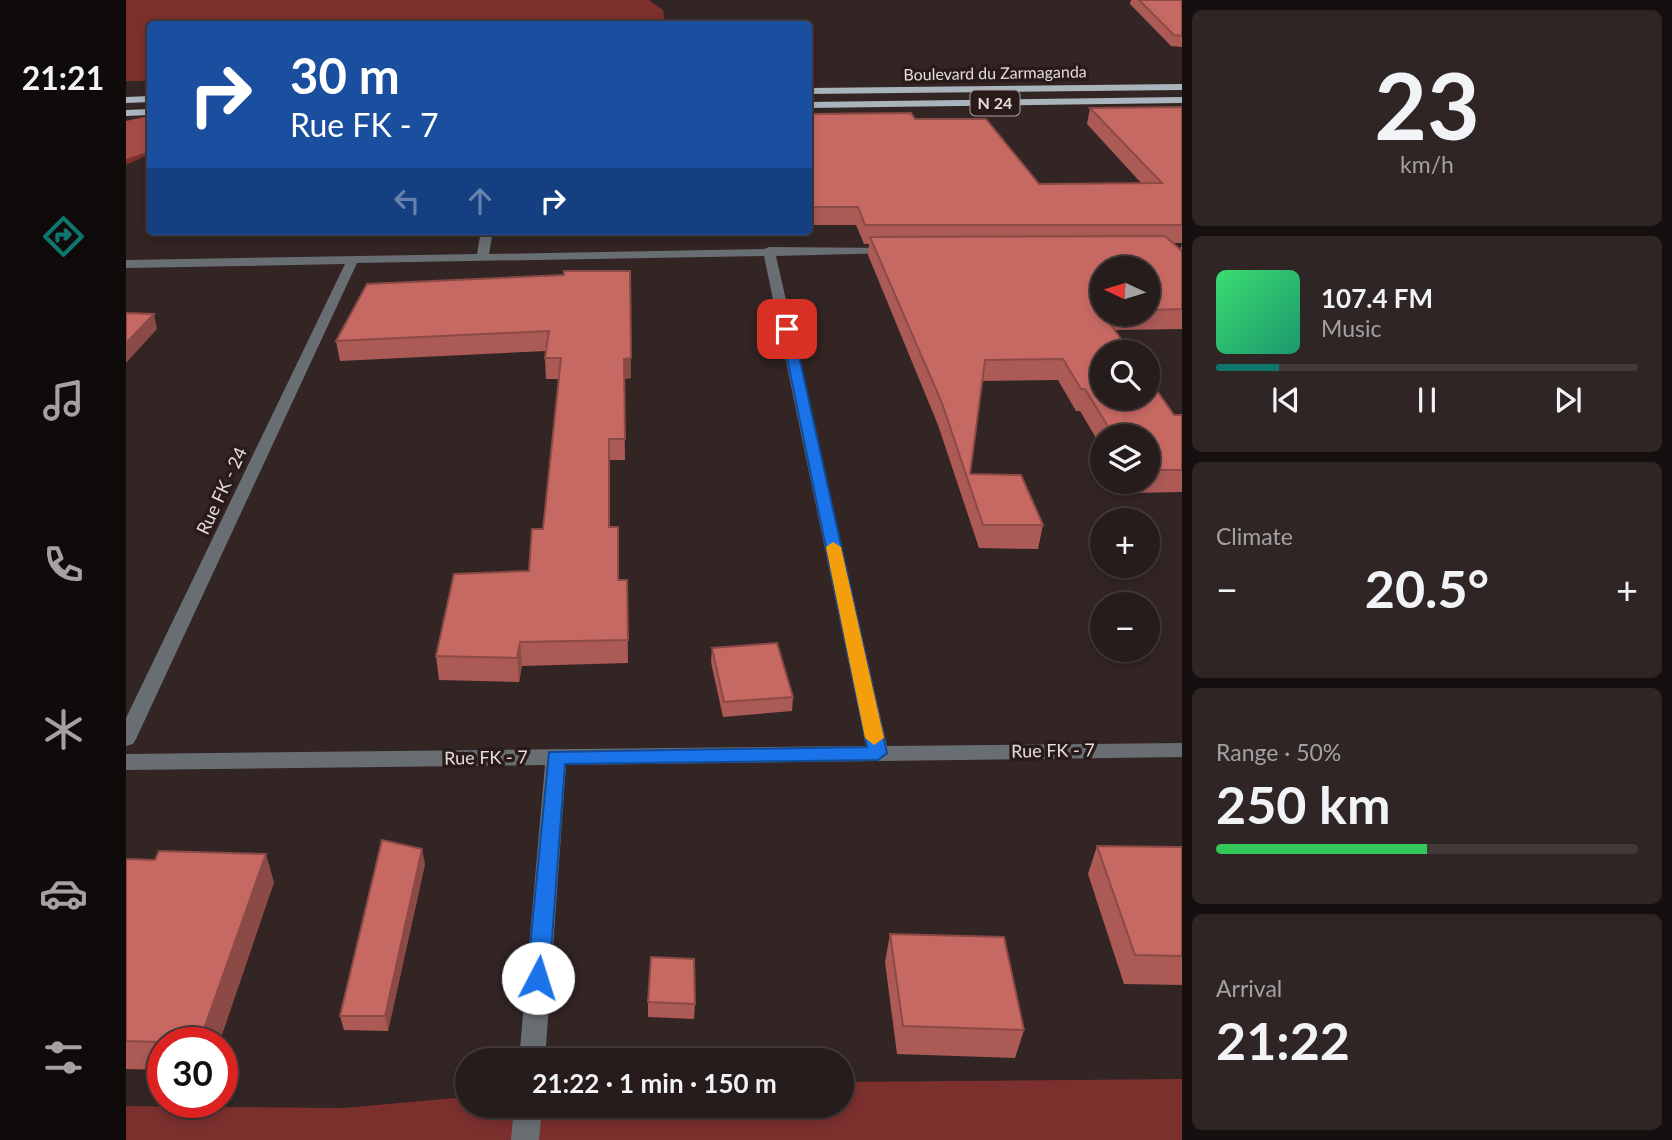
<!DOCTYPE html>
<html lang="en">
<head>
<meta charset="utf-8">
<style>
  :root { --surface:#261c1b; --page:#2e2524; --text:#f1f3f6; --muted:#a4a1a3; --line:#423a3a; --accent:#0f766e }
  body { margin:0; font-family:Lato,sans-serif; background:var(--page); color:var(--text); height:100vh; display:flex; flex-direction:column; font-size:26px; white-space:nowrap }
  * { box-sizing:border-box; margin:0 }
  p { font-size:23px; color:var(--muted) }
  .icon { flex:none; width:38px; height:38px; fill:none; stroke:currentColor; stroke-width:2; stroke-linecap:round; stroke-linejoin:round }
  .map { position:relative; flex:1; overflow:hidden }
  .details { display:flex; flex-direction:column; gap:10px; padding:10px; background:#150f0f; width:490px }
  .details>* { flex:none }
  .hud { position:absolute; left:21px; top:21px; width:665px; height:214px; border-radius:7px; box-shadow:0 4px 10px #0003,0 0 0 2px var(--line); background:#1a4fa0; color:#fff; overflow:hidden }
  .needle { width:46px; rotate:274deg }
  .tools { position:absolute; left:964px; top:256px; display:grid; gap:14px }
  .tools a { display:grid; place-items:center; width:70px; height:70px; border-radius:50%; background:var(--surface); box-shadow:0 4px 10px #0003,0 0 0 2px var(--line); font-size:35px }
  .speed { position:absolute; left:21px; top:1027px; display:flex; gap:14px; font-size:35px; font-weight:700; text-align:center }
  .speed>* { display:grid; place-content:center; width:91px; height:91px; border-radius:50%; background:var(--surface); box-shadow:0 4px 10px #0003,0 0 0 2px var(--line); line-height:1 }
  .speed .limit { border:10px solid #d22; background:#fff; color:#111 }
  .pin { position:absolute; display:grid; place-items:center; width:60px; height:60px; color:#fff; margin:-30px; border-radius:14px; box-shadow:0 4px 10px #0006 }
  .me { position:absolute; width:77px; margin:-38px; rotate:5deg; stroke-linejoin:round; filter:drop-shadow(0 0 5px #0008) }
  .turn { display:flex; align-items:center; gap:24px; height:147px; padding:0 28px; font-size:32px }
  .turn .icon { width:91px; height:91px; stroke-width:2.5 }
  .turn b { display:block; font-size:49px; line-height:60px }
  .lanes { display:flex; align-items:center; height:66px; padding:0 28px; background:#0003; justify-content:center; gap:35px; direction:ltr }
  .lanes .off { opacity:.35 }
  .big { font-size:52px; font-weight:700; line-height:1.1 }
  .details .card { flex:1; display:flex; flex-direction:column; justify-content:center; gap:10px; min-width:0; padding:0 24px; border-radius:10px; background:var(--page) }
  .details .dial { align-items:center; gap:0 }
  .dial b { font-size:91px; line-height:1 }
  .song { display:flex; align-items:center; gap:21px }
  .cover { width:84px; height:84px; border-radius:10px; background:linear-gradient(135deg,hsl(140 70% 55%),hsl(160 70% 35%)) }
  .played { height:7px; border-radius:4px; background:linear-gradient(90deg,var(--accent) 15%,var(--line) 15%) }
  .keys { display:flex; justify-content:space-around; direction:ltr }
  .heat { display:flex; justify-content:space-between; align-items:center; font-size:38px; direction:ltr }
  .charge { height:10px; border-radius:5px; background:linear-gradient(90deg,#34c759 50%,var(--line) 0) }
  .trip { position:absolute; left:329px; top:1048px; width:399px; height:70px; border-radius:35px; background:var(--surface); box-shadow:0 4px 10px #0003,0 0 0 2px var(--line); font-weight:700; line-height:70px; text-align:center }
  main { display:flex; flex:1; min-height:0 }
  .tabs { display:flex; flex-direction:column; width:126px; justify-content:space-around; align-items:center; background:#0f0b0b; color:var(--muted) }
  .tabs .icon { width:49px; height:49px }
  .tabs .active { color:var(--accent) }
  .tabs b { font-size:32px; color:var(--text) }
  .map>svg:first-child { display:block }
  .green { fill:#7b302e }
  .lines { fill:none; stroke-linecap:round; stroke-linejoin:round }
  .river { fill:#a54b47; fill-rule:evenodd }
  .minor { fill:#696e73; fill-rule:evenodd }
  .major { fill:#aab4bd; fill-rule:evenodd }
  .wall { fill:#ab5a55; fill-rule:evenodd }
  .shaded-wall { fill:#8b4a45 }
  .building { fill:#c76963; stroke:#8b4a45; stroke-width:2 }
  .route { fill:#1a73e8; stroke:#114b97; stroke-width:2 }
  .slow { fill:#f59e0b }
  .labels { text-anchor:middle; stroke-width:7; stroke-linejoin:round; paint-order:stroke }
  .far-street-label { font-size:16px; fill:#e4dbda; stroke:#281b1a }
  .shield { fill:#281b1a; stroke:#aca1a0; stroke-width:2 }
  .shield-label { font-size:16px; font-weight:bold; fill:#e4dbda }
  .street-label { font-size:18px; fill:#e4dbda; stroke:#281b1a }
</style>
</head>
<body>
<main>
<nav class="tabs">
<b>21:21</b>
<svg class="icon active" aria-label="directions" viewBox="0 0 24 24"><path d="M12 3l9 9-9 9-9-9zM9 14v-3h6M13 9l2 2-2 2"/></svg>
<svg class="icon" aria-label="music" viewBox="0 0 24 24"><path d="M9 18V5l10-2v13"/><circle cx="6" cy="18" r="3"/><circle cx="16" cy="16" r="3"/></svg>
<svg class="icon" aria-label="phone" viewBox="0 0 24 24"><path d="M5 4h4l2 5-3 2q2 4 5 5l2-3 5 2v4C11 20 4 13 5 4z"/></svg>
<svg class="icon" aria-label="climate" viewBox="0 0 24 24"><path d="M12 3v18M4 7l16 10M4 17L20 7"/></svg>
<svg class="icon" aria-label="car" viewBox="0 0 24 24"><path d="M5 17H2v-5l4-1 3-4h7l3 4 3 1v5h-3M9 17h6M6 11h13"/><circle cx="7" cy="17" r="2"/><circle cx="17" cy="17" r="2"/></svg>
<svg class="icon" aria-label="filters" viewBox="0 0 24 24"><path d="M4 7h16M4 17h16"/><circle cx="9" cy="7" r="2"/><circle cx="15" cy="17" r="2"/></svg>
</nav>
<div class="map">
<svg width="1056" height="1140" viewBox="0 0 1056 1140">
  <rect width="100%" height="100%" fill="#322524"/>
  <path class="green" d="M 0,0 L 523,0 L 537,10 L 538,19 L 511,20 L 512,24 L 24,24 L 24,81 L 0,81 Z
    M 24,132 L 24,154 L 0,165 L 0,139 Z
    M 1056,1079 L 1056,1140 L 0,1140 L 0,1106 L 217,1108 L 341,1097 L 341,1106 L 716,1106 L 716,1082 Z"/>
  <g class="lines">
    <path class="river" d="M 18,117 L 24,118 L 24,151 L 0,159 L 0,121 Z"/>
    <path class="minor" d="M 355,231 L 367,231 L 363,254 L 638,249 L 643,247 L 770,248 L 770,252 L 766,253 L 650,256 L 761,746 L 1056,743 L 1056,757 L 440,765 L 419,1060 L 393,1060 L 419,765 L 0,770 L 0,754 L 740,746 L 638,256 L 231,263 L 10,739 L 7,744 L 0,746 L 0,718 L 219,264 L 0,268 L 0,260 L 351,254 Z
      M 388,1106 L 416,1106 L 413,1140 L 385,1140 Z"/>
    <path class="major" d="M 1056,84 L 1056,90 L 682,94 L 682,88 Z
      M 24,96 L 24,102 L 0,103 L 0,97 Z
      M 1056,97 L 1056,103 L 682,108 L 682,102 Z
      M 24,109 L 24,115 L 0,116 L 0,110 Z"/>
  </g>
  <path class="wall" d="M 1005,0 L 1056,0 L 1056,47 L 1045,46 L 1004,4 Z
    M 1056,107 L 1056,243 L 1047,243 L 1054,250 L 1056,244 L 1056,329 L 989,330 L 1048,415 L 1056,415 L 1056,492 L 1003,493 L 996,481 L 1022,481 L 1022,436 L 976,436 L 976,448 L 954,411 L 950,411 L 932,380 L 856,381 L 844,474 L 917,525 L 912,549 L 853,548 L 812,425 L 742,255 L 743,244 L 738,244 L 730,225 L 682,225 L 682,114 L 789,119 L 913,184 L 1016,184 L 961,124 L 964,108 ZM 1022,268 L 1022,313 L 976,313 Z
    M 438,275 L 505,378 L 498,379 L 499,460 L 484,460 L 484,527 L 493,580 L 501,580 L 502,663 L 396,666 L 393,682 L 313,680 L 310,656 L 403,571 L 417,529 L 433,379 L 420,379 L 419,358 L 420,351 L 214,361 L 210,341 Z
    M 586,648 L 667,697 L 666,711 L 597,717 L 585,662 Z
    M 971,846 L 1056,847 L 1056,985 L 998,984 L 962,874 Z
    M 0,859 L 148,882 L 93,1043 L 37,1043 L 37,1070 L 0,1069 Z
    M 299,864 L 262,1031 L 218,1030 L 214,1016 Z
    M 764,934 L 898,1030 L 889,1058 L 771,1054 L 759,962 Z
    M 522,1002 L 569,1004 L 568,1019 L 522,1017 Z"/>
  <path class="shaded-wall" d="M 504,271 L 505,378 L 498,379 L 499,460 L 498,359 Z
    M 28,314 L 31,329 L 0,363 L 0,343 Z
    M 394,642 L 396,666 L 393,682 L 391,658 Z
    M 296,849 L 299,864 L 262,1031 L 259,1016 Z
    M 140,854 L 148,882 L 93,1043 L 73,1043 Z"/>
  <path class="building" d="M 1013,0 L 1056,0 L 1056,36 L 1048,35 Z
    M 1056,107 L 1056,225 L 739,225 L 732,207 L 682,207 L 682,114 L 785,113 L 789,119 L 860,119 L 913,184 L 1036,183 L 964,108 Z
    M 1039,236 L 1056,251 L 1056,309 L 1022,310 L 1022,268 L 976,268 L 976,313 L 989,313 L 992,318 L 981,319 L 1004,352 L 976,352 L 976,397 L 1022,397 L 1022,378 L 1048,415 L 1056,415 L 1056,470 L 1022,470 L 1022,436 L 988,436 L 959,389 L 955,389 L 937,359 L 859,360 L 844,474 L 895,475 L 917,525 L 857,525 L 816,403 L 744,237 Z
    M 438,271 L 504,271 L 505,358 L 498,359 L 499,439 L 483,439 L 483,527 L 492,527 L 492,580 L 501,580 L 502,640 L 394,642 L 391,658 L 310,656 L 328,574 L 403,571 L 406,529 L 417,529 L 435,358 L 419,358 L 423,331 L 210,341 L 241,284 L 438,275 Z
    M 0,313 L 28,314 L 0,343 Z
    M 651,643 L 667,697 L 598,702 L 586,648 Z
    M 256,840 L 296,849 L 259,1016 L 214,1016 Z
    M 971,846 L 1056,847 L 1056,956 L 1009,955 Z
    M 33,851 L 140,854 L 73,1043 L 0,1041 L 0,859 L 29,860 Z
    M 764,934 L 878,937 L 898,1030 L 777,1026 Z
    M 525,957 L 568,959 L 569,1004 L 522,1002 Z"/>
  <path class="route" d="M 661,326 L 667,329 L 761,753 L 752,760 L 439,764 L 423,978 L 420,985 L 412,987 L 404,985 L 401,978 L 423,752 L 741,747 L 655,329 Z"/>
  <path class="slow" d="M 707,542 L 715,547 L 758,738 L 748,745 L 739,738 L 700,547 Z"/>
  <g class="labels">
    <g class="far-street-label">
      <text transform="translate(869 73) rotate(-1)" y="6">Boulevard du Zarmaganda</text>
    </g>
    <rect class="shield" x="844.5" y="90.5" width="49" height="25" rx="5"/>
    <g class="shield-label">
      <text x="869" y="109">N 24</text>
    </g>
    <g class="street-label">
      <text transform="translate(96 491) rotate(-65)" y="6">Rue FK - 24</text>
      <text transform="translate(927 751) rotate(-1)" y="6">Rue FK - 7</text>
      <text transform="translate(360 758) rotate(-1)" y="6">Rue FK - 7</text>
    </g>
  </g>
</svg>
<div class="tools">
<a><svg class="needle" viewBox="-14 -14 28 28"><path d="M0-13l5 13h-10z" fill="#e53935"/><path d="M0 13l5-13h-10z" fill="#a4a1a3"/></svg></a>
<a><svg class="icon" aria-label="search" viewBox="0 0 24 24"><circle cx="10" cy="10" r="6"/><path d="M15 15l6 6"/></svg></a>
<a><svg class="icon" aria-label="layers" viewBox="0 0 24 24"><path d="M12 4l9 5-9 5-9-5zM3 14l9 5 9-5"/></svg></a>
<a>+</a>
<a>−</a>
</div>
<div class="speed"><div class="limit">30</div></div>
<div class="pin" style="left:661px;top:329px;background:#d93025"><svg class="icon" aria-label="arrive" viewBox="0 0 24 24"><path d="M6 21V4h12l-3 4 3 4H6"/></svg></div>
<svg class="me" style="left:412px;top:978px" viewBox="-20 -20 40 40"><circle r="19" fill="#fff"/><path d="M0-13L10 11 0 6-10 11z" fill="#1a73e8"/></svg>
<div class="trip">21:22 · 1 min · 150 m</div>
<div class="hud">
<div class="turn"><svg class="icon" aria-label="right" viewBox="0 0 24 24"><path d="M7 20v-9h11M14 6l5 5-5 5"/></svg><div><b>30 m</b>Rue FK - 7</div></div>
<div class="lanes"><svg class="icon off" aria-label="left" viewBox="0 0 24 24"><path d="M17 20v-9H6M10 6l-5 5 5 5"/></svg><svg class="icon off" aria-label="ahead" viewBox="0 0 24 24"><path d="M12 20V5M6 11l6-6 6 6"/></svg><svg class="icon" aria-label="right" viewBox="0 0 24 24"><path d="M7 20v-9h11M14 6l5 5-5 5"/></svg></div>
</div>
</div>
<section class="details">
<div class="card dial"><b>23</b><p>km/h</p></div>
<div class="card">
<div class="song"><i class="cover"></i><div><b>107.4 FM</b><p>Music</p></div></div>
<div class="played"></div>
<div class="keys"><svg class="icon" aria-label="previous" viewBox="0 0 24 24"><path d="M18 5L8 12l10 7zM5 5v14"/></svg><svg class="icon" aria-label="pause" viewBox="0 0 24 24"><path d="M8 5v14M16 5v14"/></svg><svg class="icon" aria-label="next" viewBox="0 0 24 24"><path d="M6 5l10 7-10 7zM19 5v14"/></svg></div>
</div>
<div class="card"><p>Climate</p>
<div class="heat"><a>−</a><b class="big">20.5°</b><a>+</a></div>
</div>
<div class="card"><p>Range · 50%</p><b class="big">250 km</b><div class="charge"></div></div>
<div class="card"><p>Arrival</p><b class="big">21:22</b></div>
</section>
</main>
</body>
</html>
